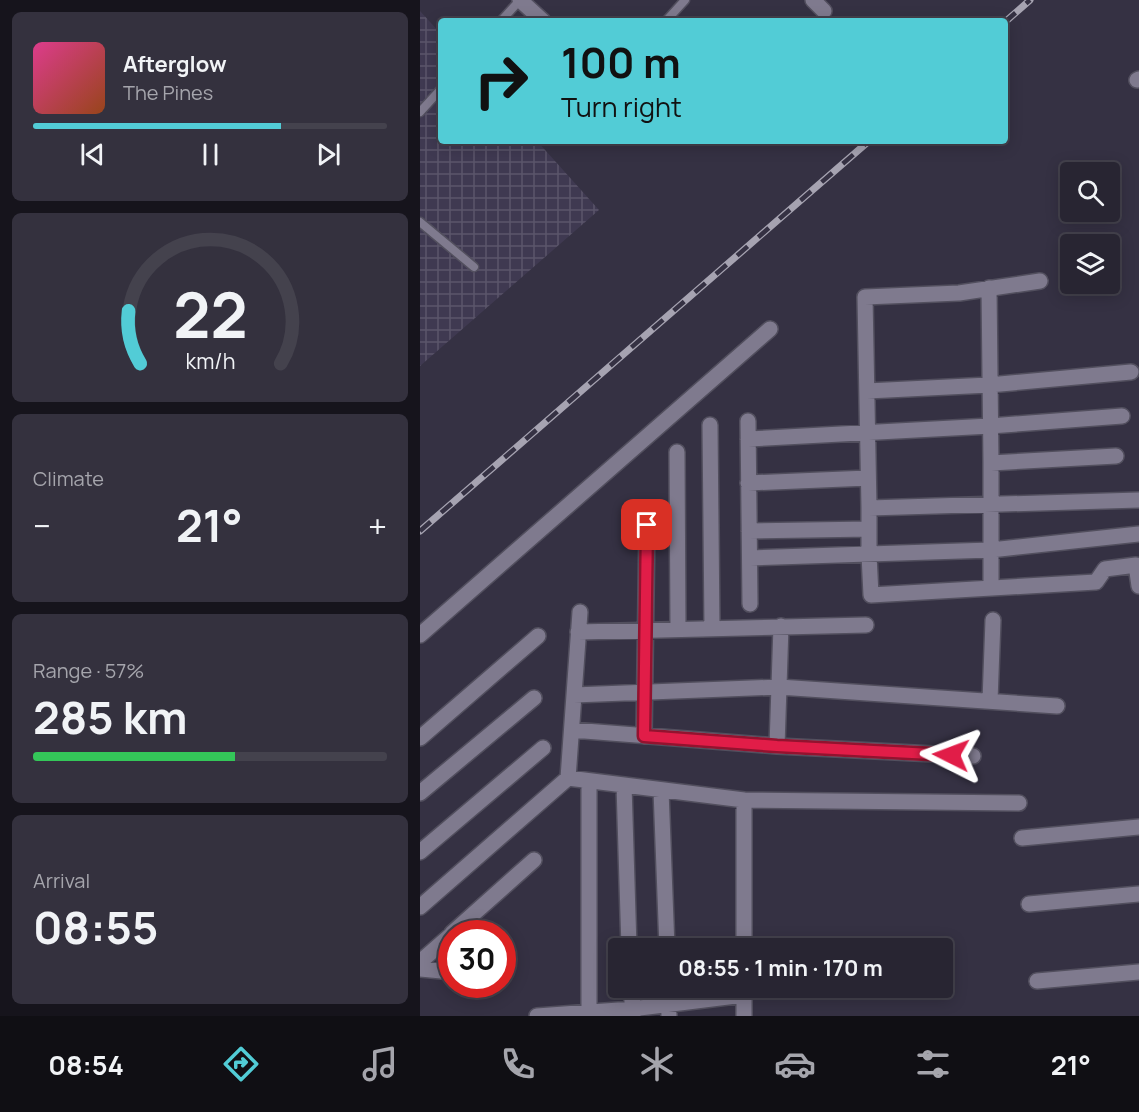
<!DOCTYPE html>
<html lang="en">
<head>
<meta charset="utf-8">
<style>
  :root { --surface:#282532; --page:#34313e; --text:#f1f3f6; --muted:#a5a5ac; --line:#44424d; --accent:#52ccd6 }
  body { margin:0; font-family:Manrope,sans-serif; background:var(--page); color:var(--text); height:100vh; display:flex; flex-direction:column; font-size:22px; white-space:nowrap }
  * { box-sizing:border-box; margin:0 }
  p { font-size:20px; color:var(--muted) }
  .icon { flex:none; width:33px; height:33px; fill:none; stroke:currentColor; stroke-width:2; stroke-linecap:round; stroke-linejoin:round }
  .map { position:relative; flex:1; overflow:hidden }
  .details { display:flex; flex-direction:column; gap:12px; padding:12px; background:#16141c; width:420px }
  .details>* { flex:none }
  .top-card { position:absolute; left:18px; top:18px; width:570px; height:126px; border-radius:6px; box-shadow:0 3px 15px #0003,0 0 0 2px var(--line); background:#52ccd6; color:#111; overflow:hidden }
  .buttons { position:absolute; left:640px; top:162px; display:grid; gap:12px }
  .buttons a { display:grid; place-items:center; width:60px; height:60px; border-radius:6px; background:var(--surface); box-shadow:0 3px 15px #0003,0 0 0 2px var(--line); font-size:30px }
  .speed { position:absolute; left:18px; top:920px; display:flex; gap:12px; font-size:30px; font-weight:700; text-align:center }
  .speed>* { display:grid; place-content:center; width:78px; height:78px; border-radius:50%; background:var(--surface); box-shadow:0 3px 15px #0003,0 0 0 2px var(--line); line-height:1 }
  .speed .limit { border:9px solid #d22; background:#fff; color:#111 }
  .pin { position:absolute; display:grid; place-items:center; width:51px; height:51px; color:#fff; margin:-26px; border-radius:12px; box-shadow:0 3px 9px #0006 }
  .me { position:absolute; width:66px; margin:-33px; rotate:273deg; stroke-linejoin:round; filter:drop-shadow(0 0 4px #0008) }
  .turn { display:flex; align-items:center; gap:21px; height:126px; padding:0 24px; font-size:27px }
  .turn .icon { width:78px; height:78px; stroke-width:2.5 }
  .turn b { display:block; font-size:42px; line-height:51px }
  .big { font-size:45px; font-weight:700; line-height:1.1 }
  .details .tile { flex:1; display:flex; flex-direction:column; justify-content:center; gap:9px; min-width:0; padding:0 21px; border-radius:9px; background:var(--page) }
  .details .dial { align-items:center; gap:0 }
  .dial svg { height:156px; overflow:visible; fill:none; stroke:var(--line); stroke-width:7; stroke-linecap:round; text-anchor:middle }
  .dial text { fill:var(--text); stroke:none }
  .song { display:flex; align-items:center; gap:18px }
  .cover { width:72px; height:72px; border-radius:9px; background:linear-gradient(135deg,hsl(330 70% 55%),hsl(20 70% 35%)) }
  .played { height:6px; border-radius:3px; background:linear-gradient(90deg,var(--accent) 70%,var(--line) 70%) }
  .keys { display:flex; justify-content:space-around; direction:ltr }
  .heat { display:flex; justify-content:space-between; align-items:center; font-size:33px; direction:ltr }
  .charge { height:9px; border-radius:4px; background:linear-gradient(90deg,#34c759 57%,var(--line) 0) }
  .trip { position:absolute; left:188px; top:938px; width:345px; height:60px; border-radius:6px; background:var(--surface); box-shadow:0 3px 15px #0003,0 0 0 2px var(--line); font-weight:700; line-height:60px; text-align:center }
  .tabs { display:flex; height:96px; justify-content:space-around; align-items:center; background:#100f14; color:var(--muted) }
  .tabs .icon { width:42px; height:42px }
  .tabs .selected { color:var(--accent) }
  .tabs b { font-size:27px; color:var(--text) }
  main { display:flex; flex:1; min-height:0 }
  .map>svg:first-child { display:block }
  .industrial { fill:url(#industrial-grid) }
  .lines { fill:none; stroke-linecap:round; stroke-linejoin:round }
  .lane-casing { stroke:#524f5e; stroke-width:11 }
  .street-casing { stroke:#524f5e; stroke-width:18 }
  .lane { stroke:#7f7a8e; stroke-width:8 }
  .street { stroke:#7f7a8e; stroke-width:15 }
  .rail-casing { stroke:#a6a3b1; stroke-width:7 }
  .rail { stroke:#353143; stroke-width:4.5; stroke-dasharray:14; stroke-linecap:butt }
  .route-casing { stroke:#92132f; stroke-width:15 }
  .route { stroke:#e11d48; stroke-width:10 }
</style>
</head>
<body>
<main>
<section class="details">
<div class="tile">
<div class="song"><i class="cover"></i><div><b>Afterglow</b><p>The Pines</p></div></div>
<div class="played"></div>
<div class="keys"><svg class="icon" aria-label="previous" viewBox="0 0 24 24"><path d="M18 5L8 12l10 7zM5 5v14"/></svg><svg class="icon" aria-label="pause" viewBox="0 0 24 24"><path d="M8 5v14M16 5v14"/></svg><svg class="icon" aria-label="next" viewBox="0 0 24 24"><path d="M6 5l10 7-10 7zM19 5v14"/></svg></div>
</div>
<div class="tile dial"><svg viewBox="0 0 100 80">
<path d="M14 69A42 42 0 1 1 86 69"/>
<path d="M14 69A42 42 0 0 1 8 42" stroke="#52ccd6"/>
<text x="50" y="56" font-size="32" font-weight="700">22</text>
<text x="50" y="72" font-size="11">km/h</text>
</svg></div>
<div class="tile"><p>Climate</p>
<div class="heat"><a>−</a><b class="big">21°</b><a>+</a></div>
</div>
<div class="tile"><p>Range · 57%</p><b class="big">285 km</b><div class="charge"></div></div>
<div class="tile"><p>Arrival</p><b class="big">08:55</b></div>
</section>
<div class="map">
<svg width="719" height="1016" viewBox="0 0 719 1016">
  <defs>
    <pattern id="industrial-grid" width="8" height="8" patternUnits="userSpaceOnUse" patternTransform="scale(1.5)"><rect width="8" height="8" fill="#3f3951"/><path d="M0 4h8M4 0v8" fill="none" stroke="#5a556a"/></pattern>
  </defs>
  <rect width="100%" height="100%" fill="#353143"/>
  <path class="industrial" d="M 0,11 L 21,34 L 21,141 L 117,141 L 179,210 L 0,366 Z"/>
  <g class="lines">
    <g class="lane-casing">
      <path id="lane" d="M 81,21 L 100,0
        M 246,21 L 265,0
        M 0,112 L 21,89
        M 0,222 L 54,267"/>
    </g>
    <g class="street-casing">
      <path id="street" d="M 100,0 L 123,21
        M 393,0 L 404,11
        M 717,80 L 719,79
        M 620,281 L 539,293 L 445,297 L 449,508 L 449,555 L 451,595 L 676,582 L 685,569 L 716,565 L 719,586
        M 569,288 L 571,463 L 571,588
        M 447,391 L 569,385 L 711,372
        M 328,421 L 330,604
        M 290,425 L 292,628
        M 328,439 L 570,426 L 702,416
        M 257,452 L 258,629
        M 571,463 L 696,456
        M 328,483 L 448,478
        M 449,508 L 719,500
        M 329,531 L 449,529
        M 330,558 L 571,550 L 719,534
        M 158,632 L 446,625
        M 0,635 L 350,329
        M 154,695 L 359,687 L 637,706
        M 570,701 L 573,620
        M 152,730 L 357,746 L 553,756
        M 224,736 L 227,525
        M 0,738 L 118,636
        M 357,746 L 361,626
        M 148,778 L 324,800 L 324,948
        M 169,781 L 169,1012
        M 204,785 L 209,948
        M 241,790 L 247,948
        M 0,793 L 114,698
        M 324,800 L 599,803
        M 602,838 L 719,827
        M 0,852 L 123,748
        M 609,904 L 719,894
        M 0,907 L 148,778 L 160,612
        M 32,933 L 114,860
        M 0,962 L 32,934
        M 0,969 L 32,972
        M 617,981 L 719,972
        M 211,987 L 213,1016
        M 248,987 L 249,1016
        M 324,987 L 324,1016
        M 117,1016 L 212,1009 L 324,995"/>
    </g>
    <use href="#lane" class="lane"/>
    <use href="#street" class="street"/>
    <g class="rail-casing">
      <path id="rail" d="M 585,22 L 610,0
        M 0,531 L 449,141"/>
    </g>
    <use href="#rail" class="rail"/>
  </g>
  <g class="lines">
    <g class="route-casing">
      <path id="route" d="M 227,525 L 224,736 L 357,746 L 531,755"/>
    </g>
    <use href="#route" class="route"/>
  </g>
</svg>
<div class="buttons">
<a><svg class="icon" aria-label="search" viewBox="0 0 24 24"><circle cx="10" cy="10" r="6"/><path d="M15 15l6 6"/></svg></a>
<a><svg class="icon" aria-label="layers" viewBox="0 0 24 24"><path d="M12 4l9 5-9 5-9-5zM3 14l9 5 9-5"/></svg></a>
</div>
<div class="speed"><div class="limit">30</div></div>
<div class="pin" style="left:227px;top:525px;background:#d93025"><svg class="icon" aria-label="arrive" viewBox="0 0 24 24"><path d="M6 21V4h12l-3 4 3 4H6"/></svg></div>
<svg class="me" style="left:531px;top:755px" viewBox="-20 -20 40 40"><path d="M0-17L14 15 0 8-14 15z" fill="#e11d48" stroke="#fff" stroke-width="4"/></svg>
<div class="trip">08:55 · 1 min · 170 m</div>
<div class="top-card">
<div class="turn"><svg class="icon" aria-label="right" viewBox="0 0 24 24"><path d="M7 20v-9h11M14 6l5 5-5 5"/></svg><div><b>100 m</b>Turn right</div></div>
</div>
</div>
</main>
<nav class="tabs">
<b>08:54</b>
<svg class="icon selected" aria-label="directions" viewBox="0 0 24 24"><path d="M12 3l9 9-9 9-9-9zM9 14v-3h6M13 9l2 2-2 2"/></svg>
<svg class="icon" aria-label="music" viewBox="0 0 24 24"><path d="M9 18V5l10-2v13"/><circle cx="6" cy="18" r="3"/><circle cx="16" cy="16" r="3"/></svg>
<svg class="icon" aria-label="phone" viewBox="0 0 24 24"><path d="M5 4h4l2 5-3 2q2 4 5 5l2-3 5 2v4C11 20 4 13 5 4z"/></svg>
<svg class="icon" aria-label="climate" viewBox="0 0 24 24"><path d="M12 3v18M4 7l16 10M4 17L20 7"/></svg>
<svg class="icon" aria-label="car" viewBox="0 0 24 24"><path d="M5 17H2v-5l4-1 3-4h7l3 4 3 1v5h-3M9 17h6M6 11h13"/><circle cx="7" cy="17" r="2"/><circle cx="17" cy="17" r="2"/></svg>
<svg class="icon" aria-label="filters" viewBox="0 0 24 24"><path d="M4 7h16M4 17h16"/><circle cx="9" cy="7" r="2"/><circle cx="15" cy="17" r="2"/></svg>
<b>21°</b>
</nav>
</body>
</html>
